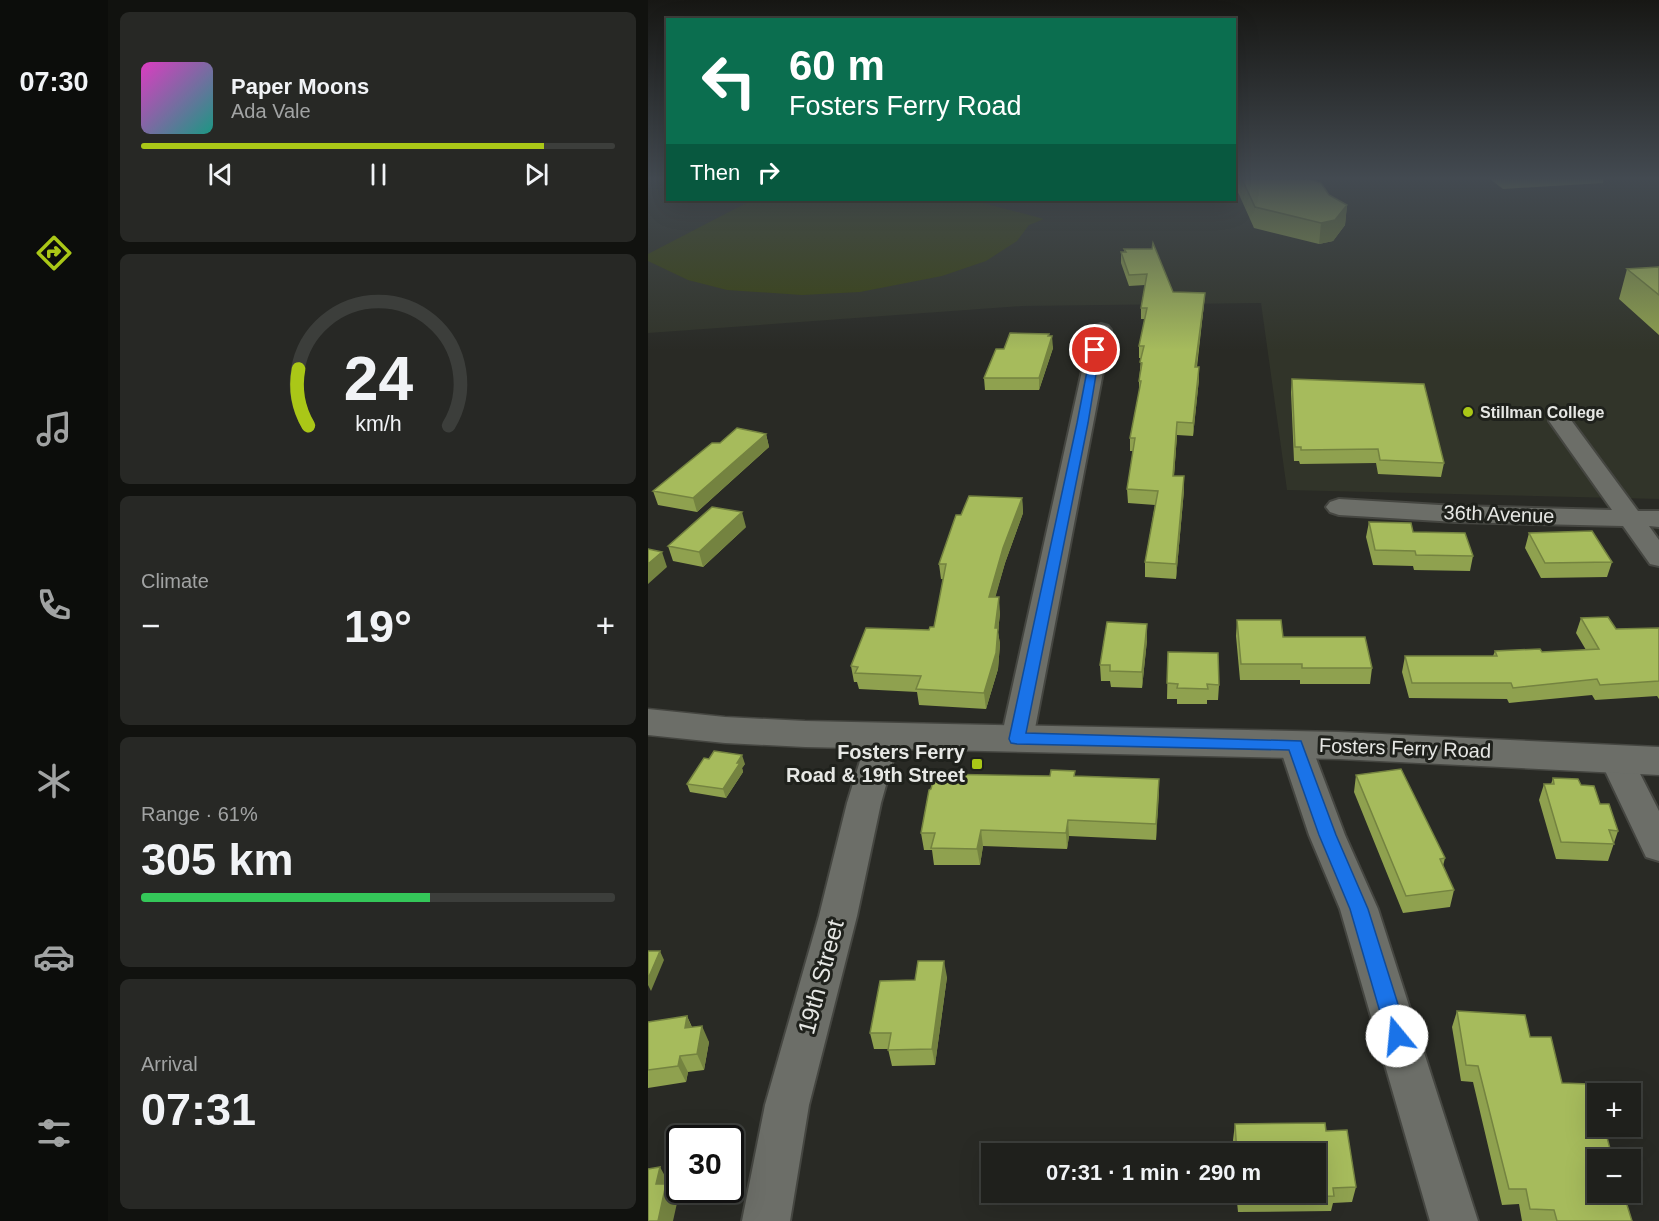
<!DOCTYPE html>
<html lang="en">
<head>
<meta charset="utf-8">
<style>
  :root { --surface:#1f201c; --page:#272825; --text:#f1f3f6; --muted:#a1a3a3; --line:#3c3e3b; --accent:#aac717 }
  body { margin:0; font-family:Helvetica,sans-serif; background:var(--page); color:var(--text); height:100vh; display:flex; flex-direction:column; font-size:22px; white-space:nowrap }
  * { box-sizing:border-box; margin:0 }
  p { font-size:20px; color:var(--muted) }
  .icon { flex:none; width:33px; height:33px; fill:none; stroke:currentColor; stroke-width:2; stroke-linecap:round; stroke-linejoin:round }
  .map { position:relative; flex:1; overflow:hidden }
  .drawer { display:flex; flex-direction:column; gap:12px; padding:12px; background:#11120f; width:540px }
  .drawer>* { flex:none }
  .top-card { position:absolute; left:18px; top:18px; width:570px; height:183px; border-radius:0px; box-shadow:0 6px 24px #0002,0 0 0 2px var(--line); background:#0b6e4f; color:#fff; overflow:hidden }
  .controls { position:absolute; left:939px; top:1083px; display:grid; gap:12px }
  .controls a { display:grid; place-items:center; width:54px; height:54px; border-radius:0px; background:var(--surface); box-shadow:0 6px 24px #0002,0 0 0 2px var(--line); font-size:30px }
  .speed { position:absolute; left:18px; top:1125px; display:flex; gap:12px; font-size:30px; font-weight:700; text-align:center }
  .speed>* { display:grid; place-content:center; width:78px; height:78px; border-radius:50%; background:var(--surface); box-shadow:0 6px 24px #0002,0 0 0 2px var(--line); line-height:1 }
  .speed .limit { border:3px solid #111; border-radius:9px; background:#fff; color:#111 }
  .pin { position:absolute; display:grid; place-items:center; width:51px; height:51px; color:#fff; margin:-26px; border:3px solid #fff; border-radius:50%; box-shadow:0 2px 6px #0007 }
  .me { position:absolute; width:66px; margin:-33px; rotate:343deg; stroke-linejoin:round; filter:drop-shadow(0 0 4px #0008) }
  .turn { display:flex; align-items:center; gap:21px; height:126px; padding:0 24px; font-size:27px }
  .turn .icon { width:78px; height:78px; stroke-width:2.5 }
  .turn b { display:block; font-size:42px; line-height:51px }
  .then { display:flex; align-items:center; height:57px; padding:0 24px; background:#0003; gap:12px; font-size:22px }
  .big { font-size:45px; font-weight:700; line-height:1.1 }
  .drawer .card { flex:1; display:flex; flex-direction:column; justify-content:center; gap:9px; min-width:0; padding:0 21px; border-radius:9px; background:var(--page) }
  .drawer .dial { align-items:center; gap:0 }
  .dial svg { height:156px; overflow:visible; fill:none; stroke:var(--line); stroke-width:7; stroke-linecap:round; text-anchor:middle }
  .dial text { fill:var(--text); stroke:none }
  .song { display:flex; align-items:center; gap:18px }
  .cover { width:72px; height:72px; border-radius:9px; background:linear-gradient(135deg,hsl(310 70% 55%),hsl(170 70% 35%)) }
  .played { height:6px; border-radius:3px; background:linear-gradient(90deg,var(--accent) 85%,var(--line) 85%) }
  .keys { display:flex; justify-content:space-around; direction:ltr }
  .heat { display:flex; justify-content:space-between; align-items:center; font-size:33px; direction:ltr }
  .charge { height:9px; border-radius:4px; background:linear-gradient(90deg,#34c759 61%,var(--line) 0) }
  .trip { position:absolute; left:333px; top:1143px; width:345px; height:60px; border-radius:0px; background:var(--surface); box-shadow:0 6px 24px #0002,0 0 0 2px var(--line); font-weight:700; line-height:60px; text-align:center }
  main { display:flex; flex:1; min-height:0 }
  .tabs { display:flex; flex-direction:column; width:108px; justify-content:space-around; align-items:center; background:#0c0d0b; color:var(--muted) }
  .tabs .icon { width:42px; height:42px }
  .tabs .active { color:var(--accent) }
  .tabs b { font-size:27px; color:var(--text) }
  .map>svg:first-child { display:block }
  .built { fill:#313429 }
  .green { fill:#3a440f }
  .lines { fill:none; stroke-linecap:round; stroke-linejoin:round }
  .minor-casing { stroke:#454641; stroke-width:4 }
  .tertiary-casing { stroke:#454641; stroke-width:3 }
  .minor { fill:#6c6e68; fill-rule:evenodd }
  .tertiary { fill:#6c6e68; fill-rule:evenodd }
  .wall { fill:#8fa14f }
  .shaded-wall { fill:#748340 }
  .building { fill:#a6bb5c; stroke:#748340; stroke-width:1.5 }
  .route { fill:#1a73e8; stroke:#114b97; stroke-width:1.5 }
  .poi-dot { fill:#aac717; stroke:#1f211c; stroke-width:2 }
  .labels { text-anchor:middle; stroke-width:6; stroke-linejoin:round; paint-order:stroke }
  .far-poi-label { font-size:16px; font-weight:bold; fill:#e6e7e4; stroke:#1f211c; text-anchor:start }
  .street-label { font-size:20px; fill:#e6e7e4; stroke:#1f211c }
  .poi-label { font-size:20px; font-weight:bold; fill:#e6e7e4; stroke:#1f211c; text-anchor:end }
  .near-street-label { font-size:24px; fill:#e6e7e4; stroke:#1f211c }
</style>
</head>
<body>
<main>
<nav class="tabs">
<b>07:30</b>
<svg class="icon active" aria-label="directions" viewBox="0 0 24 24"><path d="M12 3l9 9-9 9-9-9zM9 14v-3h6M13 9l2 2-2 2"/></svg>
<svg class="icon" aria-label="music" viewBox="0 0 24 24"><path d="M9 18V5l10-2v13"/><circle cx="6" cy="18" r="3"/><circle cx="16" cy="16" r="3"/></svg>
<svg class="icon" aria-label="phone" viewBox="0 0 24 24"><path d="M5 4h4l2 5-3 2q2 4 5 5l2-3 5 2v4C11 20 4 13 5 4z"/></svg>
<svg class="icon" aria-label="climate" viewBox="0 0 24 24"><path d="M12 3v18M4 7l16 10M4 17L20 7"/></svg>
<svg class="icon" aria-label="car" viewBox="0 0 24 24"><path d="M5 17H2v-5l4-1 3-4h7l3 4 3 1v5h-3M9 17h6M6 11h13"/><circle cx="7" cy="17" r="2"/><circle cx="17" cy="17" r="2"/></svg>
<svg class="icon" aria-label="filters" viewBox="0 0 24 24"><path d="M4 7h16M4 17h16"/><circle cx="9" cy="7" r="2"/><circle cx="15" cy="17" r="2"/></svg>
</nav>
<section class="drawer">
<div class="card">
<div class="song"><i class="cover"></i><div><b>Paper Moons</b><p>Ada Vale</p></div></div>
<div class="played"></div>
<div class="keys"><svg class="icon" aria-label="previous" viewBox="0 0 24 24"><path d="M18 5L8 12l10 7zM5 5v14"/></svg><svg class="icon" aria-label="pause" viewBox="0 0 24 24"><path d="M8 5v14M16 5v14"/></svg><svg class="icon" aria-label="next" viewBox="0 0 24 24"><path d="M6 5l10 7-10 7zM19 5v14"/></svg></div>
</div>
<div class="card dial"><svg viewBox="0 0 100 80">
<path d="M14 69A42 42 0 1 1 86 69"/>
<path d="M14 69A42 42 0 0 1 9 40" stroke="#aac717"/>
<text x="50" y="56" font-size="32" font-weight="700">24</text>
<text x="50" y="72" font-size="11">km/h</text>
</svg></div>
<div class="card"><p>Climate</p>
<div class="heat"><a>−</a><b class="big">19°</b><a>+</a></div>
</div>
<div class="card"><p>Range · 61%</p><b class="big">305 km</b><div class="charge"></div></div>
<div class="card"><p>Arrival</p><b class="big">07:31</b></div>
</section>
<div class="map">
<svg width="1011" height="1221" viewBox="0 0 1011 1221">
  <rect width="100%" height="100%" fill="#292a25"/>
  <path class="built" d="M 0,179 L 19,179 L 20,200 L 586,200 L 587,179 L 1011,179 L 1011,499 L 639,490 L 613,303 L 375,306 L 0,333 Z"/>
  <path class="green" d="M 104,200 L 324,200 L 396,219 L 381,225 L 369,241 L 338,261 L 294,276 L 212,292 L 154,295 L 79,290 L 40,280 L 0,261 L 0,254 Z"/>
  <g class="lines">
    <g class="minor-casing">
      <path id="minor" d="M 453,324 L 460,326 L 463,330 L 385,739 L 381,747 L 369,751 L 357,747 L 353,739 L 443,330 L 446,326 Z
        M 912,414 L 920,416 L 990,511 L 1011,511 L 1011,527 L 1001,526 L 1011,540 L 1011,566 L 1002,564 L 975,526 L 808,522 L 691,515 L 682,512 L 678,507 L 682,502 L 691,499 L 808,506 L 964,510 L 901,421 L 904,416 Z
        M 236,724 L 248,727 L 252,735 L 233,803 L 209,916 L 161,1105 L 142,1221 L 94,1221 L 117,1105 L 171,916 L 199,803 L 220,735 L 224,727 Z
        M 647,733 L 659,737 L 663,745 L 697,835 L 730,909 L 830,1221 L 782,1221 L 692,909 L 661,835 L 631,745 L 635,737 Z
        M 968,746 L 980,750 L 1011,811 L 1011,861 L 998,857 L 951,758 L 956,750 Z"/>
    </g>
    <g class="tertiary-casing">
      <path id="tertiary" d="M 0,709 L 77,717 L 157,721 L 691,732 L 1011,747 L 1011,775 L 691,759 L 157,747 L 77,743 L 0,735 Z"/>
    </g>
    <use href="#minor" class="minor"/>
    <use href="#tertiary" class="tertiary"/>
  </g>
  <path class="wall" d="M 590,179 L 662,179 L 681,195 L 699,205 L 697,225 L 685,241 L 671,244 L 606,228 L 589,190 Z
    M 842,179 L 955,179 L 955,183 L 855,189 Z
    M 476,249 L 525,292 L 557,293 L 556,304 L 549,367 L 551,379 L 545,436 L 529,435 L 526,476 L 536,490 L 528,579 L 497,577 L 497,562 L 507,505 L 480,503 L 479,489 L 485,451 L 482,451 L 482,438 L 491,392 L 491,381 L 493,358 L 491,358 L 491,346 L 497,319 L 493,319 L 493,308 L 497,285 L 481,286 L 473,263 L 473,252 L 476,252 Z
    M 1011,267 L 1011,335 L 971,299 L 979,269 Z
    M 401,336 L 405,348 L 391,390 L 337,390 L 336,378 L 356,349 Z
    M 644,379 L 796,463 L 793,477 L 730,474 L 728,463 L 652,464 L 651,461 L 646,461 L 643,392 Z
    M 118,434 L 121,447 L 49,512 L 10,505 L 5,491 L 72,443 Z
    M 374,498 L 375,513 L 357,563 L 347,597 L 352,613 L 350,632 L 352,644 L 350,669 L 338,709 L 271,705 L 269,692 L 211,689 L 209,682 L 206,682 L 203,666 L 281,630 L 286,627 L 295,579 L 293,579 L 291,564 L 313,515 Z
    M 721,522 L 765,532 L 825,556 L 822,571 L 766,570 L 765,566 L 725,565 L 718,537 Z
    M 98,527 L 55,567 L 25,561 L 20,546 Z
    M 881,533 L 964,562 L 959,577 L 893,578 L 877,548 Z
    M 933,618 L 968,629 L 1011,628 L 1011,699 L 1009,696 L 947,700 L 944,695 L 861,703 L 859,699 L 761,698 L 754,672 L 757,656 L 845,656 L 847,651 L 894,652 L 938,650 L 928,633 Z
    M 589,620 L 724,668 L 722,684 L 652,684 L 652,680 L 592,680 L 588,636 Z
    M 499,640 L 494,688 L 463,687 L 462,681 L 453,681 L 452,665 Z
    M 520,652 L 571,685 L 570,700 L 559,700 L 559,704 L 529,704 L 529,699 L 519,699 Z
    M 97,764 L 94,768 L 95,772 L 78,798 L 42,792 L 39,784 Z
    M 427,771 L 427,776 L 511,779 L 508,840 L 421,836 L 419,849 L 335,846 L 332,865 L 286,865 L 284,850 L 276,850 L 273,833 L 402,776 Z
    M 708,775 L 797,858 L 795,866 L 806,890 L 802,907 L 755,913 L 706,792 Z
    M 905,778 L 933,785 L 952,804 L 970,831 L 960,861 L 908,859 L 891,800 L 896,784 L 903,784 Z
    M 299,977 L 287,1065 L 244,1066 L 240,1049 L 226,1049 L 222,1033 L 267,980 Z
    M 809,1011 L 882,1037 L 914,1083 L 950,1094 L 950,1126 L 975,1126 L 971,1135 L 958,1135 L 984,1221 L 874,1221 L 871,1204 L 854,1205 L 825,1082 L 813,1081 L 804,1027 Z
    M 39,1016 L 44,1027 L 61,1042 L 56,1070 L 40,1072 L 38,1082 L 0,1088 L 0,1022 Z
    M 587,1124 L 678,1131 L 708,1187 L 704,1202 L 685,1203 L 683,1211 L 590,1212 L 588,1192 L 668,1192 L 668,1154 L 586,1154 L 585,1140 Z"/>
  <path class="shaded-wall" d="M 699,205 L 697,225 L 685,241 L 671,244 L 673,223 Z
    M 557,293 L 556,304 L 547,379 L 547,367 Z
    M 404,336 L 405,348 L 391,390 L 391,378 Z
    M 551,367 L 551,379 L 545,436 L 545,423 Z
    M 529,422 L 529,435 L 525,489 L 525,476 Z
    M 118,434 L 121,447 L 49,512 L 45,498 Z
    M 536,476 L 536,490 L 528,579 L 528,564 Z
    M 374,498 L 375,513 L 357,563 L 343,613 L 341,597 L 355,548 Z
    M 94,512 L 98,527 L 55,567 L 51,552 Z
    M 14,552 L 19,567 L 0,584 L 0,564 Z
    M 351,597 L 352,613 L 350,632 L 352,644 L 350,669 L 338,709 L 336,693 L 347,628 Z
    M 499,624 L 499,640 L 494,688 L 494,672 Z
    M 94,755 L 97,764 L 94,768 L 95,772 L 78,798 L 75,789 L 89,763 Z
    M 511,779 L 511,795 L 508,840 L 508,824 Z
    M 420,820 L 421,836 L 419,849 L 418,833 Z
    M 333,830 L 335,846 L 332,865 L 329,849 Z
    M 12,951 L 16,960 L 3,991 L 0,985 L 0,979 Z
    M 296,961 L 299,977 L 287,1065 L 284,1049 Z
    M 39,1016 L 46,1033 L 37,1028 Z
    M 54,1026 L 61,1042 L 56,1070 L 49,1054 Z
    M 32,1056 L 40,1072 L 38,1082 L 30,1066 Z
    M 12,1167 L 23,1187 L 22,1191 L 29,1203 L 25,1221 L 10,1221 L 8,1184 Z"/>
  <path class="building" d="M 594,179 L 662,179 L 673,183 L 681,195 L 699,205 L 687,220 L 673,223 L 607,207 Z
    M 505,243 L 525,292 L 557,293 L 547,367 L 551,367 L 545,423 L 529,422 L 525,476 L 536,476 L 528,564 L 497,562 L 510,491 L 479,489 L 487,438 L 482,438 L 493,381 L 491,381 L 494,363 L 492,362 L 496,346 L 491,346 L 499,308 L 493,308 L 499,274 L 481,275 L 473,252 L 478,252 L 476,249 L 504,249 Z
    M 1011,267 L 1011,295 L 979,269 Z
    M 362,333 L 401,334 L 400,336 L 404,336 L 391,378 L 336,378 L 348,349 L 356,349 Z
    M 644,379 L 776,384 L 796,463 L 732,460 L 730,449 L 653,450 L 653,447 L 647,447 Z
    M 89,428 L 118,434 L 45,498 L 5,491 L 64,443 L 72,443 Z
    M 321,496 L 374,498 L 355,548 L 341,597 L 351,597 L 347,628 L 350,628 L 348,653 L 336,693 L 268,689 L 273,676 L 207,673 L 210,667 L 203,666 L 218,628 L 281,630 L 282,627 L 286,627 L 298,564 L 291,564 L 308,515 L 313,515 Z
    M 64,507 L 94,512 L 51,552 L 20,546 Z
    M 721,522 L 763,523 L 765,532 L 817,533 L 825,556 L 768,555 L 767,551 L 727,550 Z
    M 944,531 L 964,562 L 897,563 L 881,533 Z
    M 0,549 L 14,552 L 0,564 Z
    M 960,617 L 968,629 L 1011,628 L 1011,681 L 952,685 L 949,679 L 865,688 L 863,683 L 764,683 L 757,656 L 849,656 L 847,651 L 892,649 L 894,652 L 951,649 L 933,618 Z
    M 589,620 L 633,620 L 635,637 L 717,637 L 724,668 L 654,668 L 654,664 L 593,664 Z
    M 459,622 L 499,624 L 494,672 L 462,671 L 462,665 L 452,665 Z
    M 520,652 L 570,653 L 571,685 L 559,684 L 560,689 L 529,688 L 530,684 L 519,683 Z
    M 66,751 L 94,755 L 89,763 L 92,763 L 75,789 L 39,784 L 56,758 L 61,759 Z
    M 753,769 L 797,858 L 792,859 L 806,890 L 758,896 L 708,775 Z
    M 403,770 L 427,771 L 426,776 L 511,779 L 508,824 L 420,820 L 418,833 L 333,830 L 329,849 L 283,848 L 287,833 L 273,833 L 281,790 L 283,789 L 287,774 L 402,776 Z
    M 905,778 L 930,779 L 933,785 L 946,786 L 952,804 L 961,804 L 970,831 L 961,830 L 966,844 L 913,842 L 896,784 L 906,784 Z
    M 0,951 L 12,951 L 0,979 Z
    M 270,961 L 296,961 L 284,1049 L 240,1050 L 243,1033 L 222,1033 L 232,981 L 267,980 Z
    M 809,1011 L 877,1015 L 882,1037 L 903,1037 L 914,1083 L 968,1085 L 971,1094 L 950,1094 L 950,1126 L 956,1126 L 965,1160 L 950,1160 L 950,1192 L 975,1192 L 984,1221 L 909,1221 L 906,1210 L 882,1209 L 878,1189 L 861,1189 L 830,1066 L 818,1065 Z
    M 39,1016 L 37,1028 L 54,1026 L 49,1054 L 32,1056 L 30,1066 L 0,1070 L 0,1022 Z
    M 677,1123 L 678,1131 L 699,1130 L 708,1187 L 685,1188 L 686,1196 L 591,1197 L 591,1192 L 668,1192 L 668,1154 L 589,1154 L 587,1124 Z
    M 12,1167 L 8,1184 L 18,1184 L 10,1221 L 0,1221 L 0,1169 Z"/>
  <linearGradient id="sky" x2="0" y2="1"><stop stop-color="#171714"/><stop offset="0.51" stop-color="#434a51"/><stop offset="1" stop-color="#434a51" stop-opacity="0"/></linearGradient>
  <rect width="1011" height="350" fill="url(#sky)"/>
  <path class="route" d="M 447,347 L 452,350 L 440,423 L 378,733 L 653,741 L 688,835 L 720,909 L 760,1036 L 757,1042 L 749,1045 L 742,1042 L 739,1036 L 702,909 L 671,835 L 641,750 L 369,744 L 363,743 L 361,739 L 429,423 L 443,350 Z"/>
  <g class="poi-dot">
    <circle cx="820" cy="412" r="6"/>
    <rect x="323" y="758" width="12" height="12" rx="3"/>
  </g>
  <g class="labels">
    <g class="far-poi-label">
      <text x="832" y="418">Stillman College</text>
    </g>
    <g class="street-label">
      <text transform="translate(851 514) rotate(2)" y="7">36th Avenue</text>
      <text transform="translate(757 748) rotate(2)" y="7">Fosters Ferry Road</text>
    </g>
    <g class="poi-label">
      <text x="317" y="759">Fosters Ferry<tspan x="317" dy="23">Road &amp; 19th Street</tspan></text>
    </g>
    <g class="near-street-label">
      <text transform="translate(173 977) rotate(-75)" y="8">19th Street</text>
    </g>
  </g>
</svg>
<div class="controls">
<a>+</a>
<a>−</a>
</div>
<div class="speed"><div class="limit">30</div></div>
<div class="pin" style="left:447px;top:350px;background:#d93025"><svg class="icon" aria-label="arrive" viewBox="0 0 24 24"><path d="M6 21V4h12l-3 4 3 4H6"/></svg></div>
<svg class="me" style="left:749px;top:1036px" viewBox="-20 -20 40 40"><circle r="19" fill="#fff"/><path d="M0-13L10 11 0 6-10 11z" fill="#1a73e8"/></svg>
<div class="trip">07:31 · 1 min · 290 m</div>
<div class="top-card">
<div class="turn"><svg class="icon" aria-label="left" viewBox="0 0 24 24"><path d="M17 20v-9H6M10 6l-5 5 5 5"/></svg><div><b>60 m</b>Fosters Ferry Road</div></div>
<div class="then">Then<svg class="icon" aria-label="right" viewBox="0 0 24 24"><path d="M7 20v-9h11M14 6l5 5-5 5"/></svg></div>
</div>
</div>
</main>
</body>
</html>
